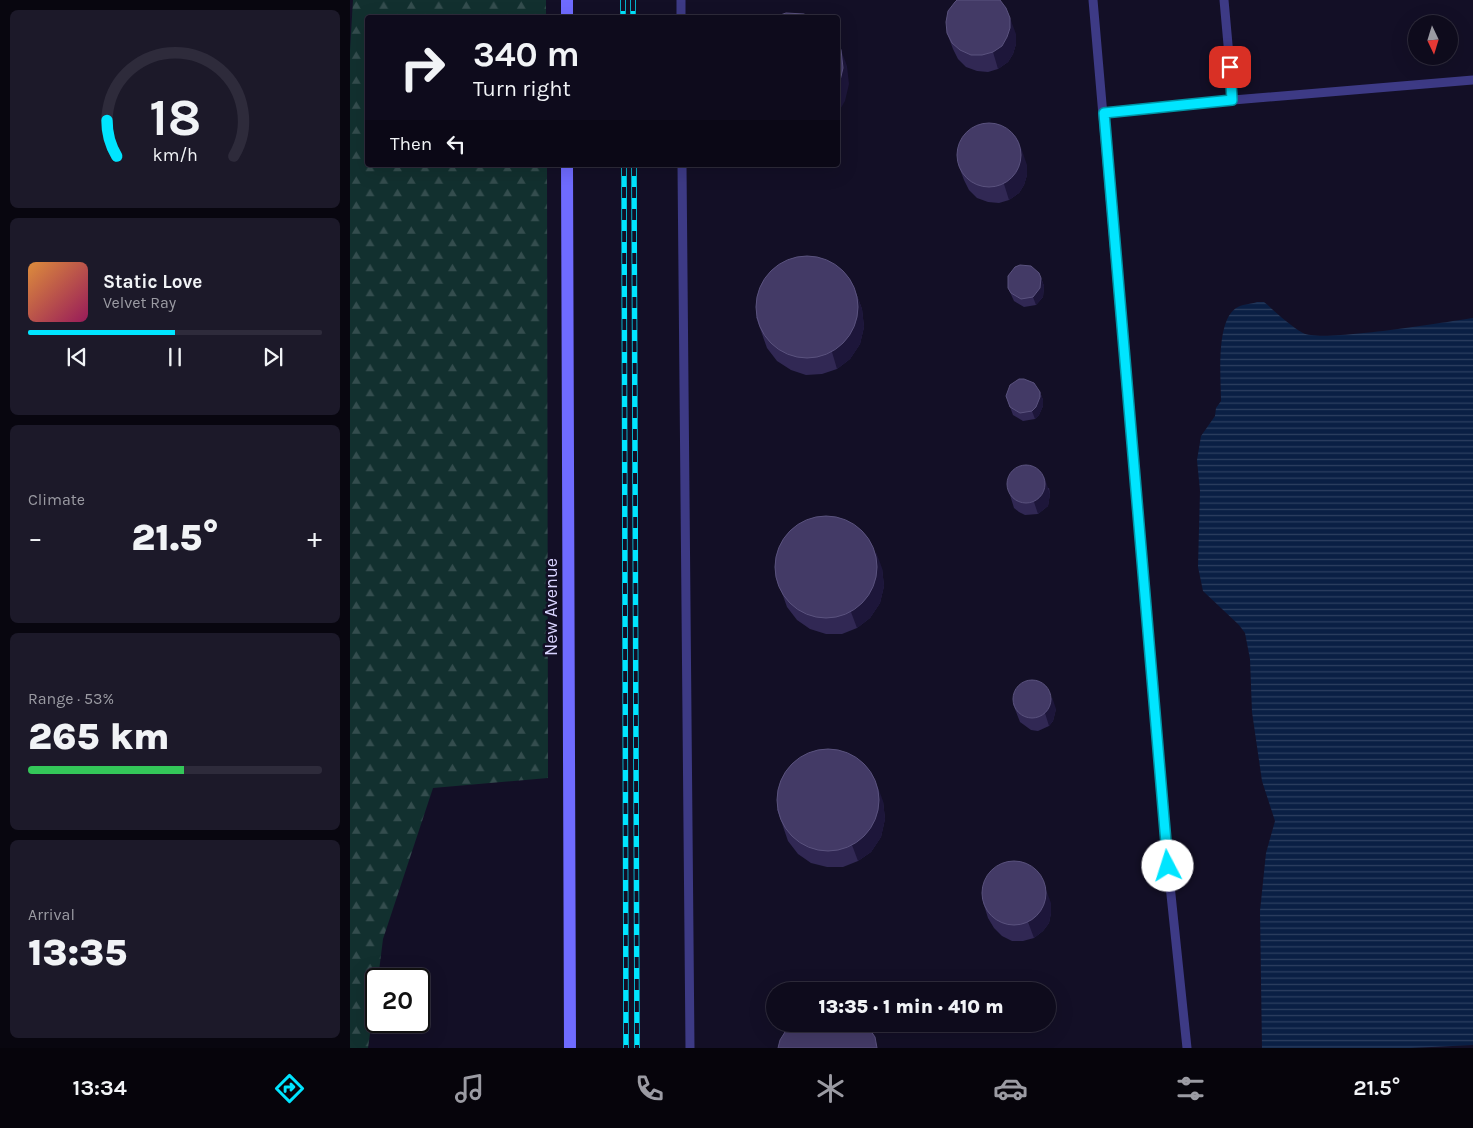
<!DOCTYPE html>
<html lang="en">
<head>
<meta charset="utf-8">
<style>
  :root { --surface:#0e0b1c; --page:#1c1929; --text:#f1f3f6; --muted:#9b9ba3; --line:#2e2b3b; --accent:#00e5ff }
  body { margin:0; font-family:Karla,sans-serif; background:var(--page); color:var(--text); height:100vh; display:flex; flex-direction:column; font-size:19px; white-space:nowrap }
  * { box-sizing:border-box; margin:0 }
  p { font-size:16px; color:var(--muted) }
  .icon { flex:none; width:28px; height:28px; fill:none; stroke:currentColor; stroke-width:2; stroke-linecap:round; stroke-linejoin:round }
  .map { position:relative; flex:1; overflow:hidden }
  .details { display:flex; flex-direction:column; gap:10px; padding:10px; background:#08060f; width:350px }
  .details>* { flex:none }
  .top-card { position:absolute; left:15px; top:15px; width:475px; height:152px; border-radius:5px; box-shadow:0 5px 20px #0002,0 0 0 1px var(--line); background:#0e0b1c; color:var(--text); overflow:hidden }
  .needle { width:32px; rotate:176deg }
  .controls { position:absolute; left:1058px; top:15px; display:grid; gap:10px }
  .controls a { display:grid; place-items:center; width:50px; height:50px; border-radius:50%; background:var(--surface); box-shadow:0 5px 20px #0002,0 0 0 1px var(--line); font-size:25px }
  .speed { position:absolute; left:15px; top:968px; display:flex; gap:10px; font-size:25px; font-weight:700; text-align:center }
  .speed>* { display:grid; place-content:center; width:65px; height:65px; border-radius:50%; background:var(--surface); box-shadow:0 5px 20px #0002,0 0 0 1px var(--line); line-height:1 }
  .speed .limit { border:2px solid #111; border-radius:8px; background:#fff; color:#111 }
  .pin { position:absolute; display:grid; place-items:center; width:42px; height:42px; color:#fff; margin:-21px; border-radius:10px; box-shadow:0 2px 8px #0006 }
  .me { position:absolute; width:55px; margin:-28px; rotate:355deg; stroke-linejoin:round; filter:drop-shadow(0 0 4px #0008) }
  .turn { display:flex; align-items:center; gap:18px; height:105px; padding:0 25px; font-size:22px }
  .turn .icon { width:65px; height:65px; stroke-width:2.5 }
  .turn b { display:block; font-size:35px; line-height:42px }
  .then { display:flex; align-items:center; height:48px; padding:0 25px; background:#0003; gap:10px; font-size:19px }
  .big { font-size:38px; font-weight:800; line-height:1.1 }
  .details .widget { flex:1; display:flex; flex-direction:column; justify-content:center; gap:8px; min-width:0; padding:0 18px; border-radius:8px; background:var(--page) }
  .details .dial { align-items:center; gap:0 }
  .dial svg { height:130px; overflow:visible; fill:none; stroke:var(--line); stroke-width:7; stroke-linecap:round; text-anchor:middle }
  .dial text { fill:var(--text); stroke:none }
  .song { display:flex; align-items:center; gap:15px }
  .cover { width:60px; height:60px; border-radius:8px; background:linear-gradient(135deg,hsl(30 70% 55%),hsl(330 70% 35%)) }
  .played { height:5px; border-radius:2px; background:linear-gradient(90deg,var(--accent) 50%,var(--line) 50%) }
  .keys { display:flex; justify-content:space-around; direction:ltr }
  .heat { display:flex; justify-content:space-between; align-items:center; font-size:28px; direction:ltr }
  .charge { height:8px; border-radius:4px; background:linear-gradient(90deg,#34c759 53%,var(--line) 0) }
  .trip { position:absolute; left:416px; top:982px; width:290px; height:50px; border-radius:25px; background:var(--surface); box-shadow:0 5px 20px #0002,0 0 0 1px var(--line); font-weight:800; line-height:50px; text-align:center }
  .tab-bar { display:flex; height:80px; justify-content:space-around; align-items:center; background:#06040b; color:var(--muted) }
  .tab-bar .icon { width:35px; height:35px }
  .tab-bar .on { color:var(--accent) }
  .tab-bar b { font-size:22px; color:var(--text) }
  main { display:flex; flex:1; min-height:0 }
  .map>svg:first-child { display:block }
  .forest { fill:url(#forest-firs) }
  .water { fill:url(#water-rules) }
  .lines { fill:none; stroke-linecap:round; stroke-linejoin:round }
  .lane { stroke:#3d3a85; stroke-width:9 }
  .secondary { stroke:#6f6bff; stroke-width:12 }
  .rail-casing { stroke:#00e5ff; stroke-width:5.5 }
  .rail { stroke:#130f26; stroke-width:4; stroke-dasharray:11; stroke-linecap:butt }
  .wall { fill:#312854 }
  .shaded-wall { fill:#1d163a }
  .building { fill:#433a66; stroke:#5a527e }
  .route-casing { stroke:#0095a6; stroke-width:12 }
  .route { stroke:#00e5ff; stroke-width:9 }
  .labels { text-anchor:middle; stroke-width:5; stroke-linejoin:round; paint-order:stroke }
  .street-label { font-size:18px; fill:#d9d4ff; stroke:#130f26 }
</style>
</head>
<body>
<main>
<section class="details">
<div class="widget dial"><svg viewBox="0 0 100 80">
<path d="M14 69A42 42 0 1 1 86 69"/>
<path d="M14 69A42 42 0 0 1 8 47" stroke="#00e5ff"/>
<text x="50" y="56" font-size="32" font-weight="700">18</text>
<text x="50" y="72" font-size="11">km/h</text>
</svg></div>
<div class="widget">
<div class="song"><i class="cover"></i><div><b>Static Love</b><p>Velvet Ray</p></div></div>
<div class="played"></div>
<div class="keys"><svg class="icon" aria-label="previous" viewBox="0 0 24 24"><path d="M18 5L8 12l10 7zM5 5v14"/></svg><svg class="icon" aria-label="pause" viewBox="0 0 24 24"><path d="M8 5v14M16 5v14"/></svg><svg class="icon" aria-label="next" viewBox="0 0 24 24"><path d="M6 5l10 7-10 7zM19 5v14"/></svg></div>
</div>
<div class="widget"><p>Climate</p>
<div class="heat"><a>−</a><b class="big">21.5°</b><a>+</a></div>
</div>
<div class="widget"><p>Range · 53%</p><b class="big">265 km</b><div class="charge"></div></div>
<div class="widget"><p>Arrival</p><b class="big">13:35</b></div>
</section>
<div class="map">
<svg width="1123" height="1048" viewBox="0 0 1123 1048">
  <defs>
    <pattern id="forest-firs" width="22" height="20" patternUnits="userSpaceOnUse" patternTransform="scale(1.25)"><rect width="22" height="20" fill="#12302f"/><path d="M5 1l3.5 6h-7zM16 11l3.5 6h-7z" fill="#344d4e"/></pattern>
    <pattern id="water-rules" width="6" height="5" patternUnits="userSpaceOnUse" patternTransform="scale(1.25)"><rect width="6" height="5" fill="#0a1f44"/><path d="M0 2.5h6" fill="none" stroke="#2d3f60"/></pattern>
  </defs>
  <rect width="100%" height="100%" fill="#130f26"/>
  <path class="forest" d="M 3,0 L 196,0 L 196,17 L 18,18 L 18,165 L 197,165 L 198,778 L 83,788 L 33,939 L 28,979 L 26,979 L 26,991 L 18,1048 L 0,1048 L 0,50 Z"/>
  <path class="water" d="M 907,302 L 914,302 C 926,312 939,325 953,333 C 972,343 1095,322 1123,318 L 1123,1045 L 1061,1048 L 912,1048 L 910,911 L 916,853 L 925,821 L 912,781 L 902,712 L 900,659 L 895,633 L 889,625 L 853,591 L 848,567 L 850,491 L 847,460 L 851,436 L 865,416 L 866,408 L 871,401 C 871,379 865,318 888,307 C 893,304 901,304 907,302 Z"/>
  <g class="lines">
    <path class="lane" d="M 331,0 L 331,18
      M 743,0 L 818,866 L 837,1048
      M 874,0 L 883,100
      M 753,113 L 883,100 L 1123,80
      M 332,165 L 340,1048"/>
    <path class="secondary" d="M 217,0 L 217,18
      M 217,165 L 220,1048"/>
    <g class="rail-casing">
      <path id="rail" d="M 273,0 L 273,18
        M 283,0 L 283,18
        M 274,165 L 276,1048
        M 284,165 L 287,1048"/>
    </g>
    <use href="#rail" class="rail"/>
  </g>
  <path class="wall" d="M 597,33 L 666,34 L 666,44 L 663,54 L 658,62 L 648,69 L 638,72 L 627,71 L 616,67 L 608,59 L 603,49 Z
    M 608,164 L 677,165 L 677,175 L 674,185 L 669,193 L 659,200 L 649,203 L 638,202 L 627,198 L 619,190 L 614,180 Z
    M 691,278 L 694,286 L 693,297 L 686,305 L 674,307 L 664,301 L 658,288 Z
    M 506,293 L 512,309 L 514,327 L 510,344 L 500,359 L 487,369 L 472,374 L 456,375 L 441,370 L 427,361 L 417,348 L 406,317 Z
    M 690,392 L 693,400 L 693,406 L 689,415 L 685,419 L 673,421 L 663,415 L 656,396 Z
    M 699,488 L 700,494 L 698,506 L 688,514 L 675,515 L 669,512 L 664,508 L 660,495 Z
    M 532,568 L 534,586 L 530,603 L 520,618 L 507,628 L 492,634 L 476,634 L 460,629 L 447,620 L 437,607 L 426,576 Z
    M 663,704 L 706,709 L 703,721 L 699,726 L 688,731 L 681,730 L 670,722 Z
    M 533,801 L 535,819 L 531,837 L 521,852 L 508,861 L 493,867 L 477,867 L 461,863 L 448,854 L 438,841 L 427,809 Z
    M 633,902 L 701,903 L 701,913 L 699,923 L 693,931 L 684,938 L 673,941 L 662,941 L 652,936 L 644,928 L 638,918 Z"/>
  <path class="shaded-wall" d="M 660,18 L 666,34 L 666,44 L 663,54 L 658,62 L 648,69 L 643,52 Z
    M 491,50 L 497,66 L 499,84 L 495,101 L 488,113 L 488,87 Z
    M 668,139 L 677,165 L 677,175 L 674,185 L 669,193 L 659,200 L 654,184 Z
    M 691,278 L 694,286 L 693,297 L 686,305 L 683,297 Z
    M 506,293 L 512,309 L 514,327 L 510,344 L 500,359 L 487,369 L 482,352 Z
    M 690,392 L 693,400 L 693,406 L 689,415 L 685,419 L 682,411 Z
    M 694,476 L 700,494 L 698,506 L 688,514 L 684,502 Z
    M 526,552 L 532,568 L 534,586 L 530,603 L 520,618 L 507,628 L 501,612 Z
    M 702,697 L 706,709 L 703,721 L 699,726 L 695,713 Z
    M 527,785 L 533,801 L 535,819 L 531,837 L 521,852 L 508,861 L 502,845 Z
    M 695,887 L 701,903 L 701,913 L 699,923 L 693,931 L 684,938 L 678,922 Z"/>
  <path class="building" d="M 607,0 L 650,0 L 656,8 L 660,18 L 660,28 L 657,37 L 652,46 L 643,52 L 632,55 L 621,55 L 610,50 L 602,43 L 597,33 L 596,22 L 598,11 L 605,2 Z
    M 436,13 L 454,14 L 461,18 L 422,18 Z
    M 488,42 L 491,50 L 493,68 L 489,85 L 488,87 Z
    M607 155a32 32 0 1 1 64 0a32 32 0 1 1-64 0Z
    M406 307a51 51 0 1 1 102 0a51 51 0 1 1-102 0Z
    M 670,265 L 681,266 L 689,273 L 691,278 L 690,288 L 683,297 L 671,299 L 661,293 L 658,288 L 658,276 L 665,267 Z
    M 669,379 L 674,379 L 684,383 L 690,392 L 690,397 L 686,407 L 682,411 L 670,413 L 660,407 L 656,396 L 660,385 Z
    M657 484a19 19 0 1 1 38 0a19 19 0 1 1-38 0Z
    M425 567a51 51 0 1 1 102 0a51 51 0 1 1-102 0Z
    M663 699a19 19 0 1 1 38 0a19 19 0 1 1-38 0Z
    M427 800a51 51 0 1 1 102 0a51 51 0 1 1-102 0Z
    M632 893a32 32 0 1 1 64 0a32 32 0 1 1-64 0Z
    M 440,1024 L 516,1024 L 525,1037 L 527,1048 L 428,1048 L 430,1040 Z"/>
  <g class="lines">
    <g class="route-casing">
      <path id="route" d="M 818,866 L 754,113 L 882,100 L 880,67"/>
    </g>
    <use href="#route" class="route"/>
  </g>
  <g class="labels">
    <g class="street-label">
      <text transform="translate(201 607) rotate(-90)" y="6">New Avenue</text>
    </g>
  </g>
</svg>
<div class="controls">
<a><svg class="needle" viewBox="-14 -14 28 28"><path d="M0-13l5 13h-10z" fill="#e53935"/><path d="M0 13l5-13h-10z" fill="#9b9ba3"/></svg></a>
</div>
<div class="speed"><div class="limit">20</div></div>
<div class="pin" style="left:880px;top:67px;background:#d93025"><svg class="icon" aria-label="arrive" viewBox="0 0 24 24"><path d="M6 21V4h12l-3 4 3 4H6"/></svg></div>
<svg class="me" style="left:818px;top:866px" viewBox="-20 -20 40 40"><circle r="19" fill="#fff"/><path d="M0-13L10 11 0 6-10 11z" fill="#00e5ff"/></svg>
<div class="trip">13:35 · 1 min · 410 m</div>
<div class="top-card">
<div class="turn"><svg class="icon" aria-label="right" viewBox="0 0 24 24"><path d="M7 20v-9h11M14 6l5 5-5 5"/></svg><div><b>340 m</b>Turn right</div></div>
<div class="then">Then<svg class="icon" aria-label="left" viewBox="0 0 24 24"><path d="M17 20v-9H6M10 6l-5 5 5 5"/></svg></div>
</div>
</div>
</main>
<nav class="tab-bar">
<b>13:34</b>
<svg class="icon on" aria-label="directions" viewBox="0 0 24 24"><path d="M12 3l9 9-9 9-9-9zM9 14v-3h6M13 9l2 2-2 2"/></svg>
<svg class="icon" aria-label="music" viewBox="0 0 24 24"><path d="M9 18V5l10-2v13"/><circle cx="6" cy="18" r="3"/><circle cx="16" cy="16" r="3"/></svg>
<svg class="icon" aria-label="phone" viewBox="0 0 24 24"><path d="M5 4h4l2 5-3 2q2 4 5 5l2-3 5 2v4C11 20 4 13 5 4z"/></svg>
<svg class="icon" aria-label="climate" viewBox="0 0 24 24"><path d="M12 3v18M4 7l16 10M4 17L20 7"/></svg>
<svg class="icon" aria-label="car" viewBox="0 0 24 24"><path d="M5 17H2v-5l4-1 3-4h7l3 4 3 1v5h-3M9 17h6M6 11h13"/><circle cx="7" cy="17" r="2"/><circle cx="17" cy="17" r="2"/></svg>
<svg class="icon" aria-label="filters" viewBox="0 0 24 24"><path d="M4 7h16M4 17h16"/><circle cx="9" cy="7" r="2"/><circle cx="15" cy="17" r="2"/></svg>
<b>21.5°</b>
</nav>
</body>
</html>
